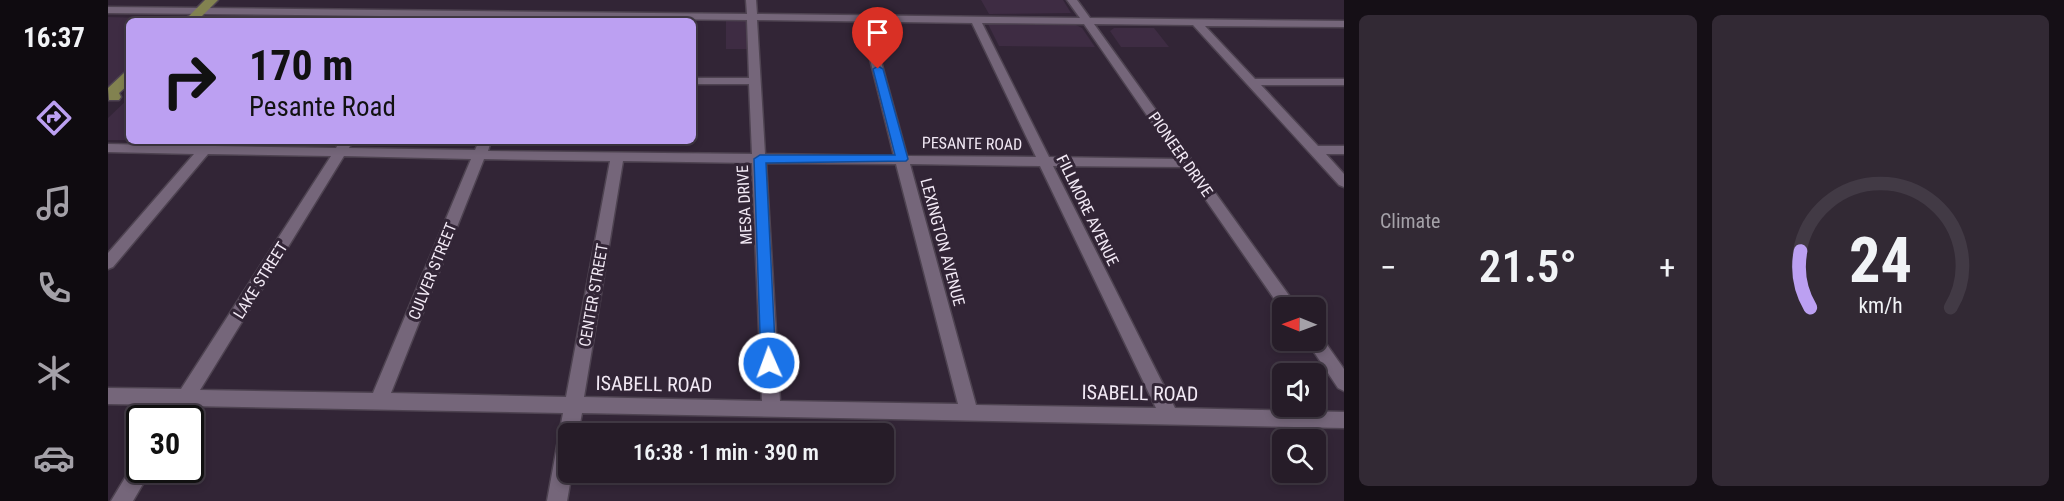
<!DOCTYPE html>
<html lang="en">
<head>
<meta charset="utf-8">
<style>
  :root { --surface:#261c28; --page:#322934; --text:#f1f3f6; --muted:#a4a1a8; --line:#423a45; --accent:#bca0f2 }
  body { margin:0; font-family:"Roboto Condensed",sans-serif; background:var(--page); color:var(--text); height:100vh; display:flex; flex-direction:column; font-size:22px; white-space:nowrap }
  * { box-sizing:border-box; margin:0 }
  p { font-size:20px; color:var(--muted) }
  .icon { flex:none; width:33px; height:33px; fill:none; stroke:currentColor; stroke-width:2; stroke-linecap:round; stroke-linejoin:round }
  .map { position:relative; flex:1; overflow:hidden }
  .drawer { display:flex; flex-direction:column; gap:15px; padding:15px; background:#150f16; width:720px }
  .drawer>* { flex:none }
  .guide { position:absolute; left:18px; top:18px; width:570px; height:126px; border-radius:9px; box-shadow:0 3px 9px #0003,0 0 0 2px var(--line); background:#bca0f2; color:#111; overflow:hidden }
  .needle { width:39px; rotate:271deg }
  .controls { position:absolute; left:1164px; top:297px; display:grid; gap:12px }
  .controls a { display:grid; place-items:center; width:54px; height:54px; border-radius:9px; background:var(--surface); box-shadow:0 3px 9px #0003,0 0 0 2px var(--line); font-size:30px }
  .speed { position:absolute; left:18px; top:405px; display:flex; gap:12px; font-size:30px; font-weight:700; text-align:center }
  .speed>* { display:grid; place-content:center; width:78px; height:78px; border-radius:50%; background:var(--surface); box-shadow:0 3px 9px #0003,0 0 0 2px var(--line); line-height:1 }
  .speed .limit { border:3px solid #111; border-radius:9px; background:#fff; color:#111 }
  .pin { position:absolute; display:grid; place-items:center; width:51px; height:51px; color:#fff; margin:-62px -26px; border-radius:50% 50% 50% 0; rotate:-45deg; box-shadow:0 0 6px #0007 }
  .pin .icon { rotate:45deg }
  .me { position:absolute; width:66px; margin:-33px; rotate:358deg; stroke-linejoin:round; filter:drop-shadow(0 0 4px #0008) }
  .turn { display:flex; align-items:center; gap:21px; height:126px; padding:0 24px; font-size:27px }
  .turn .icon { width:78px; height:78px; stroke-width:2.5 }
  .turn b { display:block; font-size:42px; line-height:51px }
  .big { font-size:45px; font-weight:600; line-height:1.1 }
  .drawer .card { flex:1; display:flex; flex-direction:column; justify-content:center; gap:9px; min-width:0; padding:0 21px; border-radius:9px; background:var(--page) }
  .drawer .dial { align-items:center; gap:0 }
  .dial svg { height:156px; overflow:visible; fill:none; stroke:var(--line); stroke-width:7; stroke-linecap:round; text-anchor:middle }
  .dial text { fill:var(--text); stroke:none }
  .heat { display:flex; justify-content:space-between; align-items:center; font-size:33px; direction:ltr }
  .drawer .tiles { flex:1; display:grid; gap:15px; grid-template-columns:repeat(2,1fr) }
  .trip { position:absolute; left:450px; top:423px; width:336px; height:60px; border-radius:9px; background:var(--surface); box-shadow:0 3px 9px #0003,0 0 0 2px var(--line); font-weight:600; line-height:60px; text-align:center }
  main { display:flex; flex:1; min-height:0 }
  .tabs { display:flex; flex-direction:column; width:108px; justify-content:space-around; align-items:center; background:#0f0b10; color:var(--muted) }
  .tabs .icon { width:42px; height:42px }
  .tabs .active { color:var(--accent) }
  .tabs b { font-size:27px; color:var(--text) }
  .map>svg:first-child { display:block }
  .built { fill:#3e2c43 }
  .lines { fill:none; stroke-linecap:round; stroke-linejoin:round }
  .minor-casing { stroke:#4e4351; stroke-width:3 }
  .major-casing { stroke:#4e4351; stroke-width:3 }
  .minor { fill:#75667a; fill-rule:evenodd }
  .major { fill:#828250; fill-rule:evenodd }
  .route { fill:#1a73e8; stroke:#114b97; stroke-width:1.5 }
  .labels { text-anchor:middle; stroke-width:6; stroke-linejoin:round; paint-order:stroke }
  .street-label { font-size:16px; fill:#f2e9f5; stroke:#322536 }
  .near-street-label { font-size:20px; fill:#f2e9f5; stroke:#322536 }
</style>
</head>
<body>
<main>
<nav class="tabs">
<b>16:37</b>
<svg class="icon active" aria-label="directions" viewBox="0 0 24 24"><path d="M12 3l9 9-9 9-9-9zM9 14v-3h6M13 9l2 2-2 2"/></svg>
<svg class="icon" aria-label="music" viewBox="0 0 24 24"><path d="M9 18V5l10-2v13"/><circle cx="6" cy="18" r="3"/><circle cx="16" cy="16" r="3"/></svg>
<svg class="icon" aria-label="phone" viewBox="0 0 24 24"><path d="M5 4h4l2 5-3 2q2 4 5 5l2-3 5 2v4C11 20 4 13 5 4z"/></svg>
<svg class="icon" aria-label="climate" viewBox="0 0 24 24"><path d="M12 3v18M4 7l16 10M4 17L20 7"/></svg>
<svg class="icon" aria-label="car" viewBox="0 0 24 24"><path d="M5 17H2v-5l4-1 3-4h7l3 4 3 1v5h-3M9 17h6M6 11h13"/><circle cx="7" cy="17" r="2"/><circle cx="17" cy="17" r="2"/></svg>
</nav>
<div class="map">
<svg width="1236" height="501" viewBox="0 0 1236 501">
  <rect width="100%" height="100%" fill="#322536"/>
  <path class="built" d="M 873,0 L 955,0 L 963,13 L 881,14 Z
    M 0,17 L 72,19 L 74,20 L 21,21 L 21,70 L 0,88 Z
    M 618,21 L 645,21 L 648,49 L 618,49 Z
    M 880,24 L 968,25 L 974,28 L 987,47 L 891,46 Z
    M 1006,28 L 1046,28 L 1061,47 L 1013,47 L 1002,31 Z
    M 21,98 L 21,140 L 0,140 L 0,118 Z"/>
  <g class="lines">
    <g class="minor-casing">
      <path id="minor" d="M 638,0 L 648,0 L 649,14 L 972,18 L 959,0 L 969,0 L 982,18 L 1236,21 L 1236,27 L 1097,26 L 1147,79 L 1236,79 L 1236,85 L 1153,85 L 1210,146 L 1236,146 L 1236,154 L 1218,154 L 1236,174 L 1236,187 L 1231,185 L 1085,25 L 986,24 L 1190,308 L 1174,308 L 1174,310 L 1075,167 L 945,166 L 1067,408 L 1236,412 L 1236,428 L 474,413 L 470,434 L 460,434 L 460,472 L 464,472 L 459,501 L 439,501 L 455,413 L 83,406 L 75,418 L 56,418 L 63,405 L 0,404 L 0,388 L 73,389 L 223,156 L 100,154 L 5,267 L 0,269 L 0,253 L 86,154 L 0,152 L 0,144 L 93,146 L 96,141 L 105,141 L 106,146 L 228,148 L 232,141 L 241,141 L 243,144 L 241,148 L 367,150 L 371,141 L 383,141 L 380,151 L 644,154 L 641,84 L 585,84 L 585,78 L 641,78 L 639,20 L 0,13 L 0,7 L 639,14 ZM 649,20 L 864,23 L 928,157 L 799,156 L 769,47 L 764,44 L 759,47 L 786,156 L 657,154 ZM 874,23 L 976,24 L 1069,159 L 941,157 ZM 236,156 L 363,159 L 265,393 L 92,390 ZM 376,159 L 502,161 L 458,397 L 283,393 ZM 515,161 L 644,163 L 654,401 L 476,397 ZM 658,163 L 788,164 L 850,404 L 672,401 ZM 802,164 L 932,166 L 1048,408 L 868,405 Z
        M 1208,334 L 1212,335 L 1236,369 L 1236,391 L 1230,388 L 1198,340 L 1208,340 Z
        M 32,461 L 32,470 L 43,470 L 25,501 L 3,501 L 26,463 Z"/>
    </g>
    <g class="major-casing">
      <path id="major" d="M 97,0 L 110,0 L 89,21 L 76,21 Z
        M 21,72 L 21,84 L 11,93 L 13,97 L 11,100 L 1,100 L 0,88 L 16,73 Z"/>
    </g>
    <use href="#minor" class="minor"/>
    <use href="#major" class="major"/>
  </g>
  <path class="route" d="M 770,66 L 775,69 L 800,159 L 798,161 L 658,163 L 668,363 L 666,368 L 661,370 L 655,368 L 653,363 L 646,159 L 652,155 L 787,155 L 765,69 Z"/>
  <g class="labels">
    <g class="street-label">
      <text transform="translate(864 143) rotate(1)" y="6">PESANTE ROAD</text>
      <text transform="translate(1073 154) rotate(55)" y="6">PIONEER DRIVE</text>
      <text transform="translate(636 205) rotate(-93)" y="6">MESA DRIVE</text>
      <text transform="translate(980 210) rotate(64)" y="6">FILLMORE AVENUE</text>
      <text transform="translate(835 242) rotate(75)" y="6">LEXINGTON AVENUE</text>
      <text transform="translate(324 271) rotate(-68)" y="6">CULVER STREET</text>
      <text transform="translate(152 280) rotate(-58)" y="6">LAKE STREET</text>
      <text transform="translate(485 295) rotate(-80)" y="6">CENTER STREET</text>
    </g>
    <g class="near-street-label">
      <text transform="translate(546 384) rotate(1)" y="7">ISABELL ROAD</text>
      <text transform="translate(1032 393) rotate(1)" y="7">ISABELL ROAD</text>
    </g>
  </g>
</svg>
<div class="controls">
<a><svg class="needle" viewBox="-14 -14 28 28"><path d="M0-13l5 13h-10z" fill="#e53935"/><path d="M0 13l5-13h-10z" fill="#a4a1a8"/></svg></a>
<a><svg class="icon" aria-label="sound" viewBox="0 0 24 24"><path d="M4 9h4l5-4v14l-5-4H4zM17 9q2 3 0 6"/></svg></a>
<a><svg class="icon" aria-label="search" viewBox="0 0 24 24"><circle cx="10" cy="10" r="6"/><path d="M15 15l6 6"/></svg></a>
</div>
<div class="speed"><div class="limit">30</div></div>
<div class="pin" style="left:770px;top:69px;background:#d93025"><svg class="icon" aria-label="arrive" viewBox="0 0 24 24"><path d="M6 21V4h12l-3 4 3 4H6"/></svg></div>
<svg class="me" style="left:661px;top:363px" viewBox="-20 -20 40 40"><circle r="17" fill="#1a73e8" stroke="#fff" stroke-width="3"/><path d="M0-11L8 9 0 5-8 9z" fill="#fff"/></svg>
<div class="trip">16:38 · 1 min · 390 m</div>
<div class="guide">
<div class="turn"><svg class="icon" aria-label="right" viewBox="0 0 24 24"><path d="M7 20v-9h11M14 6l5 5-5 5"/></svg><div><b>170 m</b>Pesante Road</div></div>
</div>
</div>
<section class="drawer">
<div class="tiles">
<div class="card"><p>Climate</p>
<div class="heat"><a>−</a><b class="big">21.5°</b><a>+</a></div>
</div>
<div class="card dial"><svg viewBox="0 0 100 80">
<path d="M14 69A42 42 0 1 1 86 69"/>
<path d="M14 69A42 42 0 0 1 9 40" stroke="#bca0f2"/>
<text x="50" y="56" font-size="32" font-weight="700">24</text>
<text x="50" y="72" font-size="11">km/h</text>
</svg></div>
</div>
</section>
</main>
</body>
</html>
